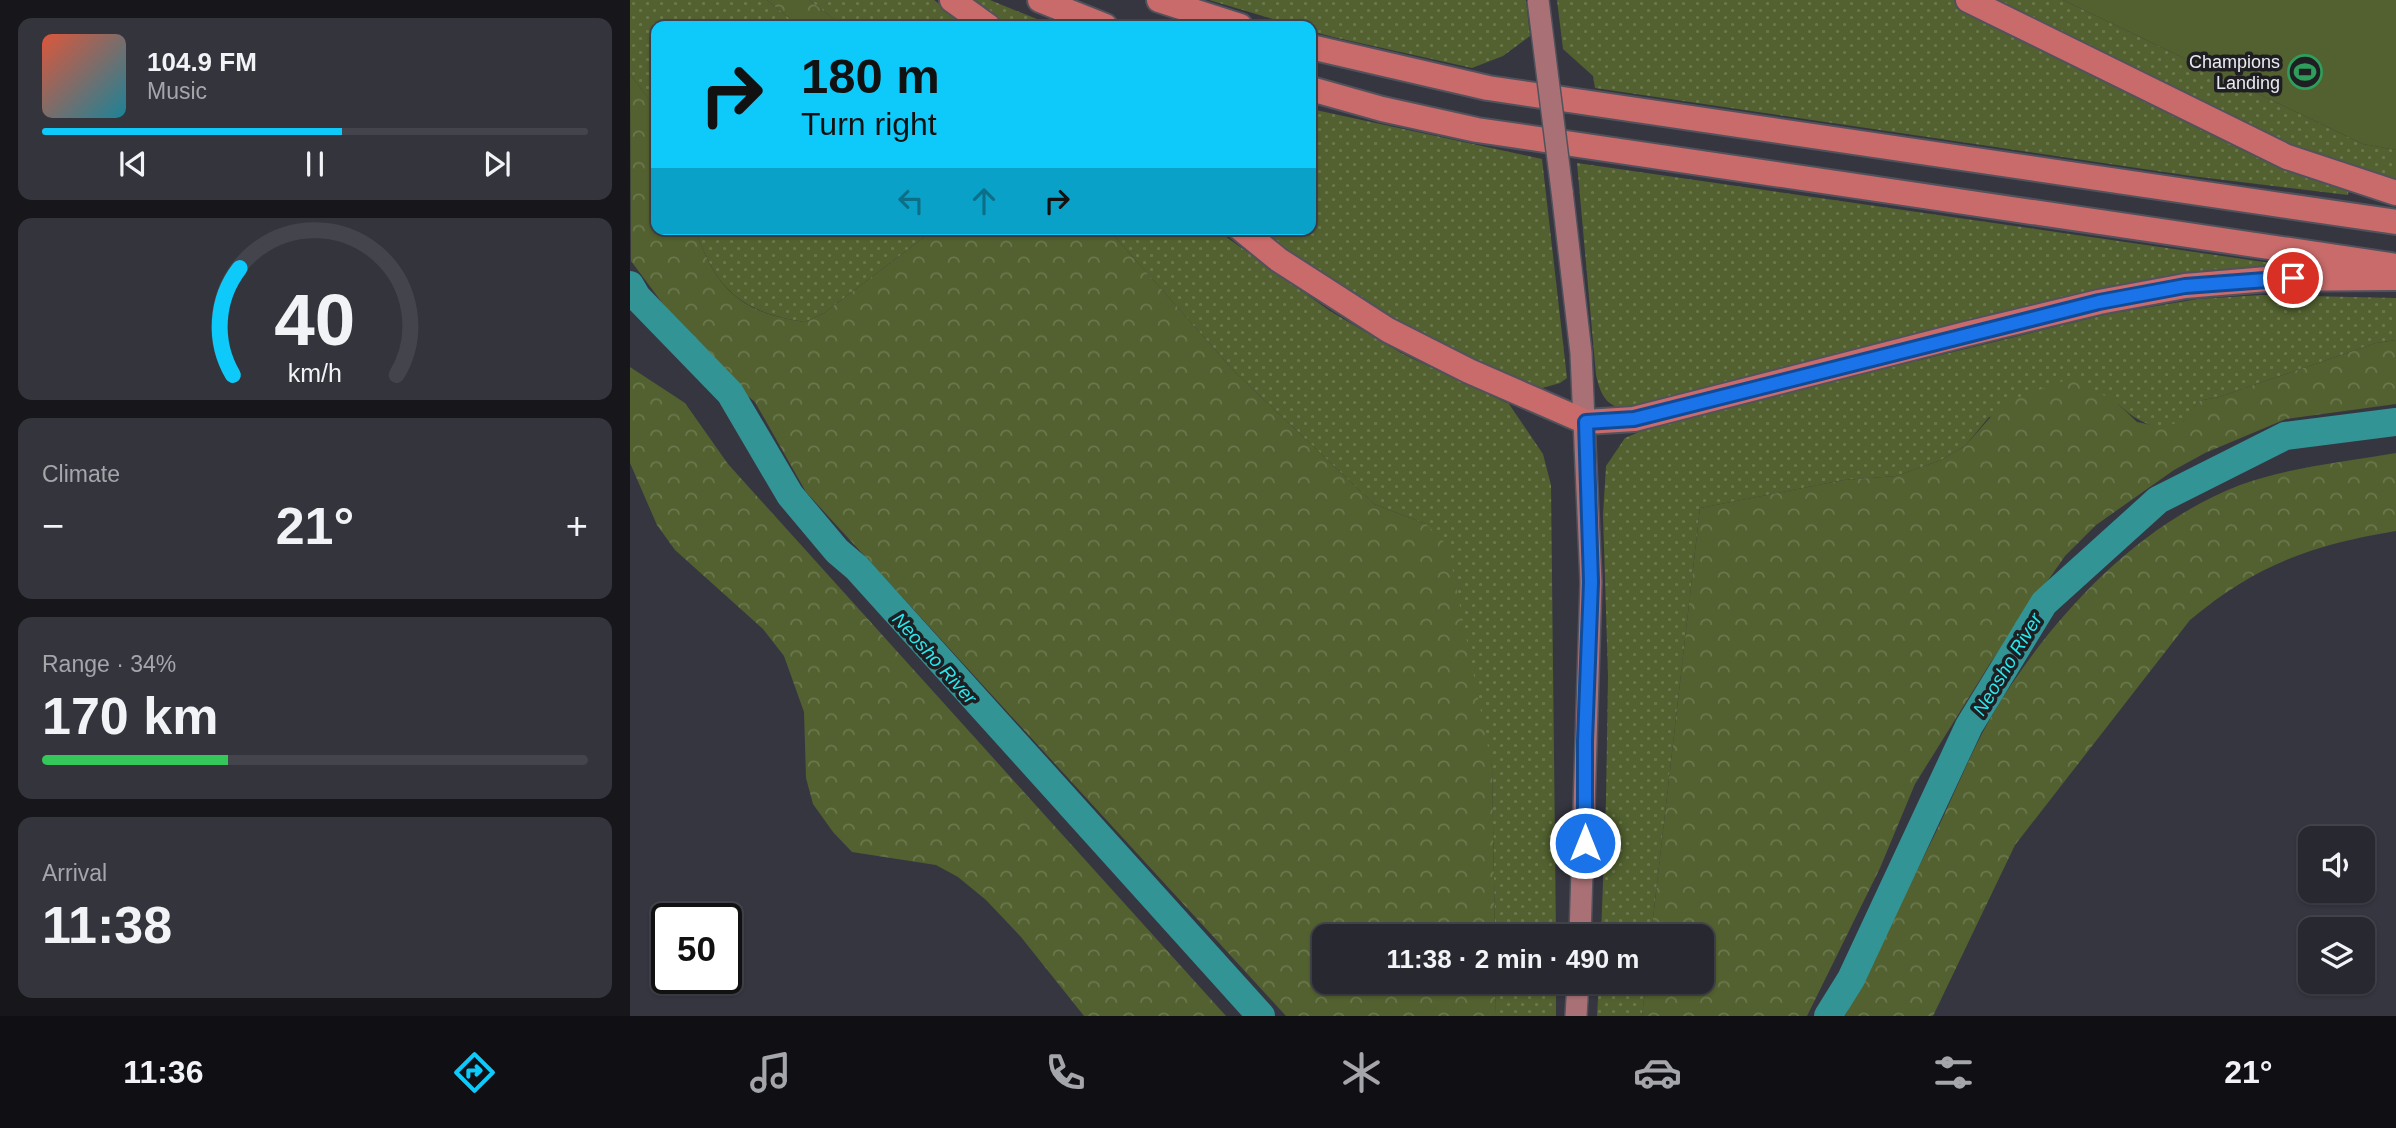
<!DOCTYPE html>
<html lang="en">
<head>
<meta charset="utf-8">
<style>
  :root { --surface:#282831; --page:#34343d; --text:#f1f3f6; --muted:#a5a6ab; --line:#44444d; --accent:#0dcafa }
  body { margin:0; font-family:Helvetica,sans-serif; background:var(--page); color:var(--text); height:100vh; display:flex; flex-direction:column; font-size:26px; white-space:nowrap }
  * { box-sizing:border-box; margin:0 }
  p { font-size:23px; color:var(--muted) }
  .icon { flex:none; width:38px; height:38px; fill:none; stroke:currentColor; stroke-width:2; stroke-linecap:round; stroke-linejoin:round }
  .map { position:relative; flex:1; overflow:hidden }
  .sheet { display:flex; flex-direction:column; gap:18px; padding:18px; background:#16161b; width:630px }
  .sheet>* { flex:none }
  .top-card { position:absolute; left:21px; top:21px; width:665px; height:214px; border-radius:14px; box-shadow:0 2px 5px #0004,0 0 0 2px var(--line); background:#0dcafa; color:#111; overflow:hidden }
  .controls { position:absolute; left:1668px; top:826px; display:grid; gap:14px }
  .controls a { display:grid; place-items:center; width:77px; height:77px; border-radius:14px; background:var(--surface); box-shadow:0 2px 5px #0004,0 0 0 2px var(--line); font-size:35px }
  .speed { position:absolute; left:21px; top:903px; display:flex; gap:14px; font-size:35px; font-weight:700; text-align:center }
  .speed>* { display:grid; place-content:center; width:91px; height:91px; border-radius:50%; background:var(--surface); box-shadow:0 2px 5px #0004,0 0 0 2px var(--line); line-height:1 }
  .speed .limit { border:4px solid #111; border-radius:10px; background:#fff; color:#111 }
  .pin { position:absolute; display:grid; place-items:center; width:60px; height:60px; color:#fff; margin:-30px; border:4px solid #fff; border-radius:50%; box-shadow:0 2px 7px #0007 }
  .me { position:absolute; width:77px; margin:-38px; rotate:0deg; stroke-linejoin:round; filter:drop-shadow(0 0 5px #0008) }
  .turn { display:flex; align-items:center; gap:24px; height:147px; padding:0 35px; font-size:32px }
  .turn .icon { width:91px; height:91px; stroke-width:2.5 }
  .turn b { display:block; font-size:49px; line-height:60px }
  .lanes { display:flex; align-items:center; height:66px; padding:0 35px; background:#0003; justify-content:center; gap:35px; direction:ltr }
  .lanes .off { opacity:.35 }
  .big { font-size:52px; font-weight:600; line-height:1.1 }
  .sheet .tile { flex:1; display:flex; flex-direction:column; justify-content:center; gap:10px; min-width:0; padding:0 24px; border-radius:14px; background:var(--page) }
  .sheet .dial { align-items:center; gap:0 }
  .dial svg { height:182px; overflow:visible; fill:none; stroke:var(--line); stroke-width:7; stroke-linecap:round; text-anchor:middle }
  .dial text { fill:var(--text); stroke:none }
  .song { display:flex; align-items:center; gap:21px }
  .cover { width:84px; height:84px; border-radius:10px; background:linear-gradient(135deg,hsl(10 70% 55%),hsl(190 70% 35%)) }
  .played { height:7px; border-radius:4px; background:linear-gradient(90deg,var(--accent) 55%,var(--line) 55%) }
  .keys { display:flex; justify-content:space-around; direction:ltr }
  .heat { display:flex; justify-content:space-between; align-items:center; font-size:38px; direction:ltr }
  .charge { height:10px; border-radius:5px; background:linear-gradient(90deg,#34c759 34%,var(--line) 0) }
  .trip { position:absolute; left:682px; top:924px; width:402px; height:70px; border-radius:14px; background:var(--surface); box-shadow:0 2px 5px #0004,0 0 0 2px var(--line); font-weight:600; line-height:70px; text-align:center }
  .menu { display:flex; height:112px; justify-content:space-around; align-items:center; background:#101014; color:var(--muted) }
  .menu .icon { width:49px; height:49px }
  .menu .active { color:var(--accent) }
  .menu b { font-size:32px; color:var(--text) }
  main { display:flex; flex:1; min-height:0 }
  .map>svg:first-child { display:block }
  .grass { fill:url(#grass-dots) }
  .forest { fill:url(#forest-crowns) }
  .garden { fill:#52612f }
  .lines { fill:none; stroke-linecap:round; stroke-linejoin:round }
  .river { stroke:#339495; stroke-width:28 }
  .major-casing { stroke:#52525c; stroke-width:24 }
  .highway-casing { stroke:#52525c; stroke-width:28 }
  .major { stroke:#a97175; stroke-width:21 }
  .highway { stroke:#c96b6b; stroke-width:24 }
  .major-bridge-casing { stroke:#52525c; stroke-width:24; stroke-linecap:butt }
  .major-bridge { stroke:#a97175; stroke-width:21 }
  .route-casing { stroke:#114b97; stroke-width:18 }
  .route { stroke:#1a73e8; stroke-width:12 }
  .labels { text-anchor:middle; stroke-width:7; stroke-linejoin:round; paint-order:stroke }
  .poi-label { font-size:18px; fill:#eaeaf1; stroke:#1e1e23; text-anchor:end }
  .water-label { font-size:19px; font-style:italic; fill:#28eaed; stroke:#1e1e23 }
</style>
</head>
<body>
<main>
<section class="sheet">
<div class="tile">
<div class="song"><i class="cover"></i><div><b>104.9 FM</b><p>Music</p></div></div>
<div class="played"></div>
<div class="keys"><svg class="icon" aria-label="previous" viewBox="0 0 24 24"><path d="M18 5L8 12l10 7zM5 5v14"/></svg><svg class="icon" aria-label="pause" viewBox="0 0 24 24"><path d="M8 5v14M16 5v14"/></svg><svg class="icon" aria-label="next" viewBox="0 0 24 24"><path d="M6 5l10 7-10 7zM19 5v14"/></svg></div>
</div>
<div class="tile dial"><svg viewBox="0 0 100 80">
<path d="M14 69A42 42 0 1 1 86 69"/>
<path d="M14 69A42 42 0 0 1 17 22" stroke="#0dcafa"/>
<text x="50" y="56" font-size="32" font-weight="700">40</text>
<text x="50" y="72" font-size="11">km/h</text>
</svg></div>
<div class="tile"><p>Climate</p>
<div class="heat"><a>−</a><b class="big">21°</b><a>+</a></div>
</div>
<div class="tile"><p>Range · 34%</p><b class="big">170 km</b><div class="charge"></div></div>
<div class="tile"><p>Arrival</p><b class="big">11:38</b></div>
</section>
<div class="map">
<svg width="1766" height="1016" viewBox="0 0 1766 1016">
  <defs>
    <pattern id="grass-dots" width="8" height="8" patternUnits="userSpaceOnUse" patternTransform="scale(1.75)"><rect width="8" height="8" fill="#52612f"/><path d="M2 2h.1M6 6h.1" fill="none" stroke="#6b784e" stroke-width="1.8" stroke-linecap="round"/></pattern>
    <pattern id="forest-crowns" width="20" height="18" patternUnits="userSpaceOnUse" patternTransform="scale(1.75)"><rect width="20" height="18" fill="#52612f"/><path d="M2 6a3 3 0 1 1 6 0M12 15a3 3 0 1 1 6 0" fill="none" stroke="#6b784e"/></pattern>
  </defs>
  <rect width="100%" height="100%" fill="#363641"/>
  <path class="grass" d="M 0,0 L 137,0 L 169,26 L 26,26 L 26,117 L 21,102 L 0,74 Z
    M 179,0 L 304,0 L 339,26 L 213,26 Z
    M 336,0 L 360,0 L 424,26 L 368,26 Z
    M 579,0 L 896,0 L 900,36 L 873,56 L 842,68 L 703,37 L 681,31 L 681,26 L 666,26 Z
    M 927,0 L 1328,0 L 1719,187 L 1718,195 L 1561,176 L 965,88 L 963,76 L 933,49 Z
    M 1367,0 L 1433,0 L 1733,144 L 1766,150 L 1766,182 L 1686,160 Z
    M 681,109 L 912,159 L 937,378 L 930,383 L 905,390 L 810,349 L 621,229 L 681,229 Z
    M 947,163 L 1648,264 L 1649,272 L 1006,411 C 979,408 972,401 966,375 Z
    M 65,229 L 305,229 L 194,313 L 175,322 C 110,312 86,289 65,229 Z
    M 478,229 L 585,229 L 700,311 L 773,354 L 879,404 L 913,454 L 921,485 L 926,936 L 865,936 L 862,767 L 796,524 L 744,504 L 605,372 Z
    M 1631,295 L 1766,298 L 1766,340 L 1746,343 L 1589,397 L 1568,401 C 1564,406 1560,415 1555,420 C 1533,438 1505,420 1488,404 L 1359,417 L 1335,446 L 1311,460 L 1266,476 L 1214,480 L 1070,508 L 1021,936 L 971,936 L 976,800 L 978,676 L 973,515 L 976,466 L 995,438 L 1025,425 L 1478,314 L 1568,299 Z
    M 865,982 L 926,982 L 926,1016 L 866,1016 Z
    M 969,982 L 1016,982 L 1012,1016 L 967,1016 Z"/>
  <path class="forest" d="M 137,0 L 179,0 L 213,26 L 169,26 Z
    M 0,74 L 21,102 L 26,117 L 26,229 L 65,229 C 86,289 110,313 175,322 L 194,313 L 305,229 L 478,229 L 605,372 L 744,504 L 796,524 L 818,546 L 862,767 L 865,936 L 695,936 L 695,982 L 865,982 L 866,1016 L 656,1016 L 176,492 L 125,402 L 103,384 L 48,324 L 1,261 Z
    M 1766,340 L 1766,404 L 1656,419 L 1575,453 L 1544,470 L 1466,525 L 1435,556 L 1361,662 L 1285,784 L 1250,868 L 1177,1016 L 1012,1016 L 1016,982 L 1073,982 L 1073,936 L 1021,936 L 1070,508 L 1214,480 L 1266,476 L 1311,460 L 1335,446 L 1373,403 L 1444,377 L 1488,404 L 1507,422 L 1531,427 L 1554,421 L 1568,401 L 1589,397 L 1746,343 Z
    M 0,367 L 55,403 L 98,464 L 596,1016 L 454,1016 L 391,937 L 356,900 L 328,877 L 306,865 L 222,852 L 203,832 L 183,804 L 176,778 L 174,712 L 154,656 L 133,629 L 45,550 L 27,525 L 0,463 Z
    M 1766,453 L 1766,531 C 1681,545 1626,565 1560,620 L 1385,845 L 1303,1016 L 1215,1016 C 1246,954 1276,892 1307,830 C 1327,788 1345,742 1370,702 C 1427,612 1509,524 1610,485 C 1660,467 1714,462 1766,453 Z"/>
  <path class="garden" d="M 1433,0 L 1766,0 L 1766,150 L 1733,144 Z"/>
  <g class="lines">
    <path class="river" d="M 0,285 L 7,297 L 100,393 L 160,495 L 207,551 L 227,568 L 631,1016
      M 1198,1016 L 1221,979 L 1339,726 L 1414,603 L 1528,500 L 1655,436 L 1766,422"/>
    <g class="major-casing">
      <path id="major" d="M 932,191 L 951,353 L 961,582 L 950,936
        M 946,1016 L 948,982"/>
    </g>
    <g class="highway-casing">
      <path id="highway" d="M 322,0 L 358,26
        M 410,0 L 475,26
        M 529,0 L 610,26
        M 1338,0 L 1657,157 L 1766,193
        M 681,47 L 858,88 L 1766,222
        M 681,89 L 752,109 L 847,130 L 1761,265
        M 611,229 L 649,260 L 758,330 L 839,371 L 956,422 L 1004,419 L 1336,334 L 1469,302 L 1555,286 L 1637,279 L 1766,278"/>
    </g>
    <use href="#major" class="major"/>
    <use href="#highway" class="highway"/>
    <g class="major-bridge-casing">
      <path id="major-bridge" d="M 908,0 L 932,191"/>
    </g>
    <use href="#major-bridge" class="major-bridge"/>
  </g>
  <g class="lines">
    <g class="route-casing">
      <path id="route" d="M 955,843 L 955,741 L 961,582 L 956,422 L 1004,419 L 1469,302 L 1555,286 L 1663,278"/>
    </g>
    <use href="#route" class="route"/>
  </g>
  <defs>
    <g id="stadium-ring" transform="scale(1.75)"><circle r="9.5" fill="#1e1e23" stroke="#2e9e5b" stroke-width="1.5"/><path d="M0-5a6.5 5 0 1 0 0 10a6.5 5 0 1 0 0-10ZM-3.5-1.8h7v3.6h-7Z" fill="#2e9e5b"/></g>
  </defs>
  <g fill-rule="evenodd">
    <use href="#stadium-ring" x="1675" y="72"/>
  </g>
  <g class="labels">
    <g class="poi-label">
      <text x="1650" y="68">Champions<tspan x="1650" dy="21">Landing</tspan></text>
    </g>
    <g class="water-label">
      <text transform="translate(305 658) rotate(48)" y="7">Neosho River</text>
      <text transform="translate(1377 664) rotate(-59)" y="7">Neosho River</text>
    </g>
  </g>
</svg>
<div class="controls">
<a><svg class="icon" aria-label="sound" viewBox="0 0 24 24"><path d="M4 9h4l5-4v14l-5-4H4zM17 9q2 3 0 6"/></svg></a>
<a><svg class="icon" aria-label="layers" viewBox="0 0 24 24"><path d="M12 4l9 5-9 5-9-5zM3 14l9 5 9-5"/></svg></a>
</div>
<div class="speed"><div class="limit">50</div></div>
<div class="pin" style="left:1663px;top:278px;background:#d93025"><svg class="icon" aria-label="arrive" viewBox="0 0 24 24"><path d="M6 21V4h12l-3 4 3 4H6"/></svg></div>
<svg class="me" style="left:955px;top:843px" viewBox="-20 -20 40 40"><circle r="17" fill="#1a73e8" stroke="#fff" stroke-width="3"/><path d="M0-11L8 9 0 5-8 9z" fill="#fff"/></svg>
<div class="trip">11:38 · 2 min · 490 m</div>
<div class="top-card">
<div class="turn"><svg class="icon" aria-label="right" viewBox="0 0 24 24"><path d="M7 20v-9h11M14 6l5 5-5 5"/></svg><div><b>180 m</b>Turn right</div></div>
<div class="lanes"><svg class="icon off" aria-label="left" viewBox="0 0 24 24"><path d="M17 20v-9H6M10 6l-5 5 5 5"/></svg><svg class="icon off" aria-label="ahead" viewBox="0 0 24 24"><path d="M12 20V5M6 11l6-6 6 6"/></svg><svg class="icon" aria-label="right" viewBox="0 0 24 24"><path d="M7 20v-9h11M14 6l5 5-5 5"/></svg></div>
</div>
</div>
</main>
<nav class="menu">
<b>11:36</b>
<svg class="icon active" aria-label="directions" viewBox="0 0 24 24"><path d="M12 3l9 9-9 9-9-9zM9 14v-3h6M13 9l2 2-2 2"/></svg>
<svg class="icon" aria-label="music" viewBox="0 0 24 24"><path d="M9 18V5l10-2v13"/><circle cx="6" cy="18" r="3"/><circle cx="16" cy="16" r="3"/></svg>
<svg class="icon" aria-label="phone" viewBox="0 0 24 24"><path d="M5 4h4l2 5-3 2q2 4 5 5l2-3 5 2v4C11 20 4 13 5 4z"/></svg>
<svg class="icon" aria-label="climate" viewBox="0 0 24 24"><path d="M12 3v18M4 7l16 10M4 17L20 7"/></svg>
<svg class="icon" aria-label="car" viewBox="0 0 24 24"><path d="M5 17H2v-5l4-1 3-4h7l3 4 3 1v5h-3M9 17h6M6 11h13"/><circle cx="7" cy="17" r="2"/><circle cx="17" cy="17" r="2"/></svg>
<svg class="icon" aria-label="filters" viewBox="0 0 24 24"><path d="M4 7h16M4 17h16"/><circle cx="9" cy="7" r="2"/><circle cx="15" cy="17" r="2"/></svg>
<b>21°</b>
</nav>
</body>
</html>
